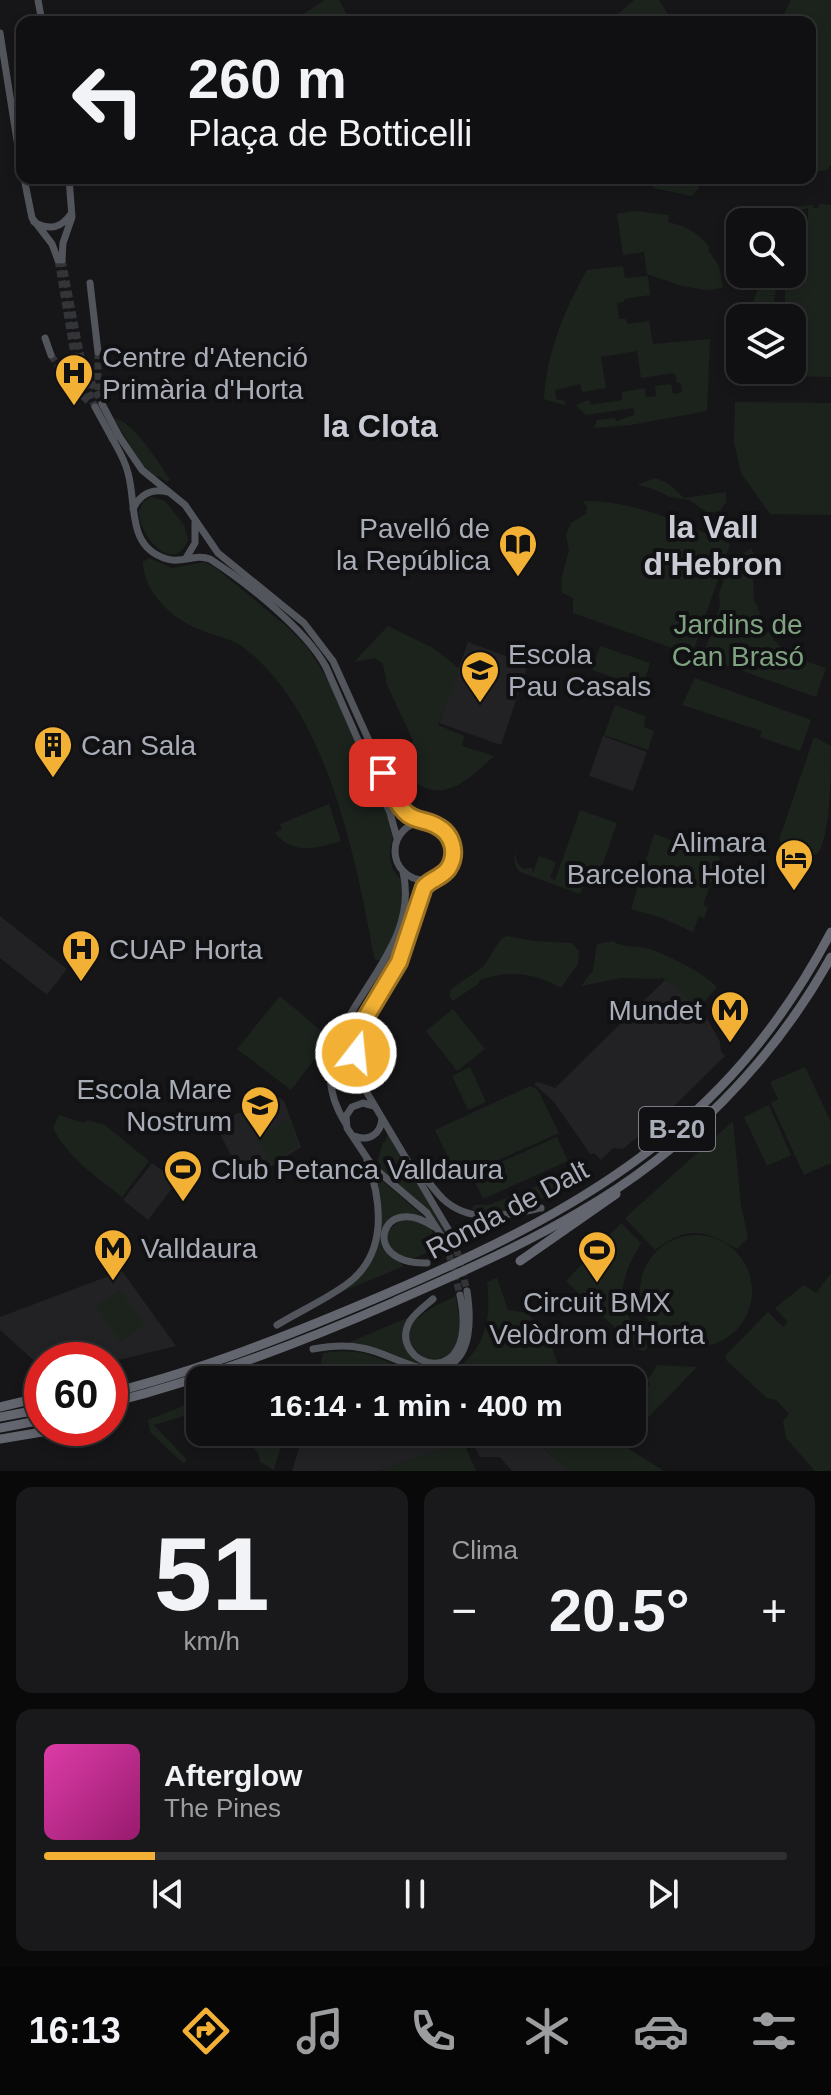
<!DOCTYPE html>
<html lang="es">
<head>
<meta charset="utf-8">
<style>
  :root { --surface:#101012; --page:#19191b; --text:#f1f3f6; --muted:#9c9d9f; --line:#303032; --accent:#f2b134 }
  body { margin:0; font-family:Arial,sans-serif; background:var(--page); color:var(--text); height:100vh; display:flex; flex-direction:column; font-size:30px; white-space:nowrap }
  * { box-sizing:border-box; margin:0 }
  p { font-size:26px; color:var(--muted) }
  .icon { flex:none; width:44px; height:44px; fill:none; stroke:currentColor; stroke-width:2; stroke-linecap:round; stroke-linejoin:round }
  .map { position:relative; height:1471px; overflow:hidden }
  .panel { display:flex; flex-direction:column; gap:16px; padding:16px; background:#09090a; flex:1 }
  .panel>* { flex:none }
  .banner { position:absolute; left:16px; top:16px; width:800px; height:168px; border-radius:16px; box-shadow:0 4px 12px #0003,0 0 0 2px var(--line); background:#101012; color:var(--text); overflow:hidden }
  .controls { position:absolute; left:726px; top:208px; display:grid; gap:16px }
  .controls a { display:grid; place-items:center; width:80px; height:80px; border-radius:16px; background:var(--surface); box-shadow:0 4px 12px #0003,0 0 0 2px var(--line); font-size:40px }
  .speed { position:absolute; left:24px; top:1342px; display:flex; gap:16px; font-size:40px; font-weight:700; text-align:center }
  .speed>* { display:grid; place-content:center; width:104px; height:104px; border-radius:50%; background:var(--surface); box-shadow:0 4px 12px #0003,0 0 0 2px var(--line); line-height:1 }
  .speed .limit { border:12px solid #d22; background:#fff; color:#111 }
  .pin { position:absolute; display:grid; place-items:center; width:68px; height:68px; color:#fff; margin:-34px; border-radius:16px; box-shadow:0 4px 12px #0006 }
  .me { position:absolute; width:88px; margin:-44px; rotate:16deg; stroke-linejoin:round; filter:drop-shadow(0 0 6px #0008) }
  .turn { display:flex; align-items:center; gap:28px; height:168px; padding:0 40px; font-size:36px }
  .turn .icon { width:104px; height:104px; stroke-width:2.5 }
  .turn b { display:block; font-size:56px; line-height:68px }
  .big { font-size:60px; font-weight:600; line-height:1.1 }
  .panel .tile { flex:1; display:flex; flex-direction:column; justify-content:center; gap:12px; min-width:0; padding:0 28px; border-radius:16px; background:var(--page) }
  .panel .dial { align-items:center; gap:0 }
  .dial b { font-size:104px; line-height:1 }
  .song { display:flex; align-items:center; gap:24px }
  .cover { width:96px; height:96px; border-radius:12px; background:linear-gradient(135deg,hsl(320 70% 55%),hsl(320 70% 35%)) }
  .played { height:8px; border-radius:4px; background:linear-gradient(90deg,var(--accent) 15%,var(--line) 15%) }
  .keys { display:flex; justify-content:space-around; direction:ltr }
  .heat { display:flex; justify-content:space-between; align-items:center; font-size:44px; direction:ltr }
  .panel .tiles { flex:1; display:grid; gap:16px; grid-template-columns:1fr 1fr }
  .tile:last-child { grid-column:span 2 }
  .trip { position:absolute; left:186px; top:1366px; width:460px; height:80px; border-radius:16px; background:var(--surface); box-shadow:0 4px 12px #0003,0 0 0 2px var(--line); font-weight:600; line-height:80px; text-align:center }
  .tab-bar { display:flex; height:128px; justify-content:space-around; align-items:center; background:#060607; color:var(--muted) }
  .tab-bar .icon { width:56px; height:56px }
  .tab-bar .current { color:var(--accent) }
  .tab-bar b { font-size:36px; color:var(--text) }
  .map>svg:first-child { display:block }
  .built { fill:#222225 }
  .green { fill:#1c231d }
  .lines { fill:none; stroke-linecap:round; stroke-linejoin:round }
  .primary-tunnel { stroke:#333438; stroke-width:7; stroke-dasharray:7 3.5; stroke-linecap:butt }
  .primary { stroke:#53555c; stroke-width:7 }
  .highway { stroke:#63666e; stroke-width:9 }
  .primary-bridge { stroke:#53555c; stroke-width:7 }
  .route-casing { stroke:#9d7322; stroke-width:20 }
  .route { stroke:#f2b134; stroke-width:14 }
  .labels { text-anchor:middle; stroke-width:8; stroke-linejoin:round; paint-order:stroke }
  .shield { fill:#111113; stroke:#7b7e86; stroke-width:2 }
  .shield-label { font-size:26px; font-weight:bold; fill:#a8adb8 }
  .poi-label { font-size:28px; fill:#a8adb8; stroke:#111113; text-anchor:start }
  .park-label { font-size:28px; fill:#7fa381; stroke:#111113 }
  .street-label { font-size:28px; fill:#a8adb8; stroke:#111113 }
  .quarter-label { font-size:32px; font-weight:bold; fill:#c9ccd4; stroke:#111113 }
</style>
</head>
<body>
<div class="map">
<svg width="831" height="1471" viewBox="0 0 831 1471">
  <rect width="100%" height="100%" fill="#161618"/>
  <path class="built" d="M 468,642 L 528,664 L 501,745 L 439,723 Z
    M 603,736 L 647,752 L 633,791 L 589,776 Z
    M 0,916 L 67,969 L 47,995 L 0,958 Z
    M 666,979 L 688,997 L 708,1020 L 720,1042 L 721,1052 L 725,1056 L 670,1110 L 623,1149 L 613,1148 L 601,1160 L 594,1153 L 591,1155 L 554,1102 L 534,1084 L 538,1082 L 555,1088 Z
    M 278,1097 L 284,1101 L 301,1147 L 245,1183 L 218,1130 L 237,1113 L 246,1113 L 252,1117 Z
    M 152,1163 L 163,1171 L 166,1169 L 179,1179 L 148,1220 L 123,1200 Z
    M 122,1271 L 176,1346 L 110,1362 L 110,1360 L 42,1360 L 42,1368 L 0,1330 L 0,1317 Z
    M 304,1432 L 459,1432 L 463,1441 L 379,1471 L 292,1471 Z
    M 472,1432 L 527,1432 L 556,1460 L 572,1471 L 512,1471 L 500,1457 L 480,1457 L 471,1440 Z"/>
  <path class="green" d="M 325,0 L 339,0 L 348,17 L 339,22 L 298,22 L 296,19 Z
    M 634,0 L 659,0 L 673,22 L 609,22 Z
    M 791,0 L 831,0 L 831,164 L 827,170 L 810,173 L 810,22 L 780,22 Z
    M 650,178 L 698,178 L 699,188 L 692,196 L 653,188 Z
    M 819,204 L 831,205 L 831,377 L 784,376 L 784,370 L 792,370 L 792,318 L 785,318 L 785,274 L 792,274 L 792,223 L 808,223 L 808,208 L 788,212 L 786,207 L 813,205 L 813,208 L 819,208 Z
    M 634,211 L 669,215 L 668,222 C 686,226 699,233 710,248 L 708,250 L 719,266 L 723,288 L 706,290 L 682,286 L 647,274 L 644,252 L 623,255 L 617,214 Z
    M 623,266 L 625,278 L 648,276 L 650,295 L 624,299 L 624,302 L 617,303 L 619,319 L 626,319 L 627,324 L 649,321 L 653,344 L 710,339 L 707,411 L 630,425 L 594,428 L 597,420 L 615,418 L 616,421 L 634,415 L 634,408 L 586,415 L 576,405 L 589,400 L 591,405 L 622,400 L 622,392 L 645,388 L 646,397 L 656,396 L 655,386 L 671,384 L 673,394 L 682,392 L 681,383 L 677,383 L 675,373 L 641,378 L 637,351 L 601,357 L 606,388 L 582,392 L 580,384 L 555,390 L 556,399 L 565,401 L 565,405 L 544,399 C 547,352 564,311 587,270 Z
    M 771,276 L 778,276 L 778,281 L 769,281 L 777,283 L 775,295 L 767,295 L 775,296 L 773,309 L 765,307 L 763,318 L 753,318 L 754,315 L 749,313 L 747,318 L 740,318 L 740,337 L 730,364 L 740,312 L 749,313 L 758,288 Z
    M 735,402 L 831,403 L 831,515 L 770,514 L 741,473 L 734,442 Z
    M 114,418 C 134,422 157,461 170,479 L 167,482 L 158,476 L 156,478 L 144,468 Z
    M 655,478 L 669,484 L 684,498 L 726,492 L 726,502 L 720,511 L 708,513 L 689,500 L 670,497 L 651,488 L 637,485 Z
    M 151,497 L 165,501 L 184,525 L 188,540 C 173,577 138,534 139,511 L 143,502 Z
    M 583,501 C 634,500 684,524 730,544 L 692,655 L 573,613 L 573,598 L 562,593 L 561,580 L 569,550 L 566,535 L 571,523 L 586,514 L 587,507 Z
    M 751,548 L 757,560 L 753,576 L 754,603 L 756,603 L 767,633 L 769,632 C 782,655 803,660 826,668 L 816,697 L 703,657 L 720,606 L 719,594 L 725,576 L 737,558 Z
    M 149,558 L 172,568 L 205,562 L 216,568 L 286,626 L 308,648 L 332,686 L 394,832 C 391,845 387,856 393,869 C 396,875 402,880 404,886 C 408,901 390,946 382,960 L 376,960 L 374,957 C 358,868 331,735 266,668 C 258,659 248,650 238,644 C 226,637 211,635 198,629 C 171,618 143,591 143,562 Z
    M 388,626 L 433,648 L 460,669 L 438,725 L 464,736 L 462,746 L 494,756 C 473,775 448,803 417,784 L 415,789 L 385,758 L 376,736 L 393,755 L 401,756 L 412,746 L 413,740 L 387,685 L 383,664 L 375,658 L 354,662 Z
    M 600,646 L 650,663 L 644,682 L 638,686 L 592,670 Z
    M 695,678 L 811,720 L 800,751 L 760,737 L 762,731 L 682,705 Z
    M 615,705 L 645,716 L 644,727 L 654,731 L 648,750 L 604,735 Z
    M 814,737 L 831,746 C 831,768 831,847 815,855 C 805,859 793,852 784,849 L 779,840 Z
    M 329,804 L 341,841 C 317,848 294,856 275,833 L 282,829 L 280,824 Z
    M 580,810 L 617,823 L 594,889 L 584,885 L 580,894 L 520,872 C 513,865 513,857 517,849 C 514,857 516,864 524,869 L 532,868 L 533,873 L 539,856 L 556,862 L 550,878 L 555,880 Z
    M 654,834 L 720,857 L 703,905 L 708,907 L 704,918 L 699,916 L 693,932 L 662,918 L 631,909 Z
    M 507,936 L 534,941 L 572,943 L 579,951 L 578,964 L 561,988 C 535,972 507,970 480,980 L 478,984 L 453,1001 L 449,996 L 451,989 L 483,967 L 501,939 Z
    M 613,941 C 624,949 637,945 650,949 C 673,958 699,970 717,987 L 699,1008 L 662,977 L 660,979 L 621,978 L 581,986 L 593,970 L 597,944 Z
    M 280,996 L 325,1034 L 326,1044 L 291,1090 L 237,1049 Z
    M 453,1009 L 485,1049 L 457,1071 L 426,1031 Z
    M 470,1067 L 486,1102 L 468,1110 L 452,1076 Z
    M 805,1067 L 831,1122 L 831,1163 L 804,1175 L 771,1103 L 778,1099 L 770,1082 Z
    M 530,1086 L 538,1090 L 559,1133 L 458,1178 L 435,1130 Z
    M 769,1105 L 791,1155 L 767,1166 L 744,1117 Z
    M 59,1115 L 83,1123 L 88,1120 L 105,1125 L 149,1161 L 122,1197 C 96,1176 69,1159 53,1128 Z
    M 289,1118 L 298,1146 L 272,1163 L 257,1139 Z
    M 733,1121 L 741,1205 L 748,1238 L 737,1249 C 704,1229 687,1226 655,1250 L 625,1218 Z
    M 388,1133 L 451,1241 L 449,1242 L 431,1214 L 376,1166 L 383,1142 L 385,1142 Z
    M 557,1137 L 568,1161 L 483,1199 L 472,1175 Z
    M 565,1175 L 577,1178 C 547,1197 509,1223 472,1209 L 474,1205 L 489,1205 Z
    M 380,1179 L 428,1220 L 410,1214 L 393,1219 L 384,1245 L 390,1256 L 404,1266 L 341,1292 L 366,1268 L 381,1216 L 377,1180 Z
    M 407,1217 L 429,1227 L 443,1245 L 413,1259 L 401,1259 C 380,1243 383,1229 407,1217 Z
    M 621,1223 L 641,1243 C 628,1265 615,1291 628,1316 C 634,1328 646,1334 647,1348 L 644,1351 L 636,1348 L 566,1281 Z
    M640 1291a56 56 0 1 1 112 0a56 56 0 1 1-112 0Z
    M 831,1273 L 831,1471 L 815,1471 L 786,1438 L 783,1421 L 789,1414 L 776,1400 L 767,1398 L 727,1361 L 725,1356 L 768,1312 L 783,1327 L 788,1322 L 775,1308 L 804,1285 L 816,1293 Z
    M 497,1278 L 508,1310 L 528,1313 L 549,1339 L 563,1380 L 379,1380 L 345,1370 L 324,1375 L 323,1372 L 319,1372 L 323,1353 C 337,1351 352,1350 366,1354 C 403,1365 443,1393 473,1353 C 489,1332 490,1308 487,1282 Z
    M 120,1290 L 144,1325 L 121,1342 L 96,1306 Z
    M 462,1293 C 468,1301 469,1322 468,1334 C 458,1397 381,1347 345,1344 L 412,1316 C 383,1362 456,1387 465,1337 C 468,1322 465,1308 462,1293 Z
    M 456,1296 L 461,1335 L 452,1355 L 431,1361 C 379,1334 425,1310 456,1296 Z
    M 657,1365 L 697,1367 L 631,1435 L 627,1432 L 632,1432 L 632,1401 L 650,1384 L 647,1381 Z
    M 200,1399 L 200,1411 L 154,1425 L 187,1460 L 183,1463 L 150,1432 L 148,1420 Z
    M 242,1432 L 285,1432 L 274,1470 L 260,1462 L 259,1455 Z
    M 527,1432 L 602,1432 L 664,1471 L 572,1471 L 556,1460 Z
    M 463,1441 L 476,1471 L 379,1471 Z"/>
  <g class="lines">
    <path class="primary-tunnel" d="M 58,260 L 75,360 L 95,407
      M 62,260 L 82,362 L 102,404
      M 98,352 L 98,390
      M 51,355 L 71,385 L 90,403
      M 454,1239 L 467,1291
      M 446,1243 L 460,1295"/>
    <path class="primary" d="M 38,0 L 42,22
      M 0,33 L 22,172
      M 24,178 L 32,218 L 52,244 L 58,260
      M 34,222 C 50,231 61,228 71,214
      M 62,260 L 63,243 L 72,217 L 69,178
      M 90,283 L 98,352
      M 45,338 L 51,355
      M 119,436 L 142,470 L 185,505 L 218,553 L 304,623 L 333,661 L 398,805 L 410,817 L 423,822
      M 112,438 C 118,449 125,460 128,473 C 137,504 126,547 167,559 C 182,564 195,553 210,559 C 246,582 306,630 326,667 L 390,813 L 397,838
      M 133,509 C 140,494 152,488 168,492
      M 186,558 L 195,543 L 195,523
      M395 851a29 29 0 1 1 58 0a29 29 0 1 1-58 0Z
      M 430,880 L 422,893 L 399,962 L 361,1029 L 356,1058 L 363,1086 L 454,1239
      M 374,1106 L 363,1103 L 352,1107 L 346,1116 L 347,1128 L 373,1167 L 427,1213 L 446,1243
      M 346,1124 C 284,1029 426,969 403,872
      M 354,1136 C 369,1142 381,1134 382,1118
      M 418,1170 C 427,1179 434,1190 443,1199 C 471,1225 507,1215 541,1208
      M 427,1263 C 358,1265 381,1190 434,1227
      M 433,1299 C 425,1306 416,1312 410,1321 C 385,1365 481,1398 460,1295
      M 277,1325 C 300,1311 325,1300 347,1284 C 388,1254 382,1202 367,1160
      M 313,1349 C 329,1346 345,1344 362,1348 C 380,1351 396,1361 414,1366 C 470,1381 473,1331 467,1291"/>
    <path class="highway" d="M 520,1261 L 616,1194
      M 110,1393 C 202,1370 292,1334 379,1297 C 578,1212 726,1131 831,932
      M 110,1403 C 207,1378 303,1342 394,1302 C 457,1274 520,1247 579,1212 C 684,1152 773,1062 831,957
      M 0,1407 L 42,1397
      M 0,1417 L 42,1409
      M 0,1428 L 42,1420
      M 0,1439 L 66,1428"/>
    <path class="primary-bridge" d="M 102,404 L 119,436
      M 95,407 L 112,438"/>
  </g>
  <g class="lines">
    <g class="route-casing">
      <path id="route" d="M 356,1053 L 363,1022 L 399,962 L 424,887 C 431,879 441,878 448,869 C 458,854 453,834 437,826 C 426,819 414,822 404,811 C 394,801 389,785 383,773"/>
    </g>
    <use href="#route" class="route"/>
  </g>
  <defs>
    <g id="hospital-pin" transform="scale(2)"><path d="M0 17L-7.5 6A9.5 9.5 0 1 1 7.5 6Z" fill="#f2b134" stroke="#111113"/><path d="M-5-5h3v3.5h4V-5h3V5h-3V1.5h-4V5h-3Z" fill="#111"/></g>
    <g id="library-pin" transform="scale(2)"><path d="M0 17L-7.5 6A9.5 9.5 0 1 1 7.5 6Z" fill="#f2b134" stroke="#111113"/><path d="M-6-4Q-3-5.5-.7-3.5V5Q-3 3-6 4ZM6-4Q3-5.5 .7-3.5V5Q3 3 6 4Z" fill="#111"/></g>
    <g id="school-pin" transform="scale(2)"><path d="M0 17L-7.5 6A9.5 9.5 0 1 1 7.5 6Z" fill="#f2b134" stroke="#111113"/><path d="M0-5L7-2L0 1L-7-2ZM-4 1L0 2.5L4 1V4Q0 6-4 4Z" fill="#111"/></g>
    <g id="building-pin" transform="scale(2)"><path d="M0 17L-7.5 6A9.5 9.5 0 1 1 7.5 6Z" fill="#f2b134" stroke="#111113"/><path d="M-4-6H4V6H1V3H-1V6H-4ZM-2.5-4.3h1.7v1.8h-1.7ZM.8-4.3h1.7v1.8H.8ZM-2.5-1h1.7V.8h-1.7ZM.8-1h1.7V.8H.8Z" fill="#111"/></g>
    <g id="hotel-pin" transform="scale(2)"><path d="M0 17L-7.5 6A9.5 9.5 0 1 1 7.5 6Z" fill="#f2b134" stroke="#111113"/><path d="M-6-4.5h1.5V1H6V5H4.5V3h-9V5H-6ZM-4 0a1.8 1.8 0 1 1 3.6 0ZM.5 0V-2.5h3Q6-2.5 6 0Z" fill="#111"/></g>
    <g id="metro-pin" transform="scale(2)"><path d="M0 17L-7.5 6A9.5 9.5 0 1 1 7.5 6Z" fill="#f2b134" stroke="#111113"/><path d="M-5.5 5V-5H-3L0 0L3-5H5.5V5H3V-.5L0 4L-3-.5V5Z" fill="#111"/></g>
    <g id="stadium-pin" transform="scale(2)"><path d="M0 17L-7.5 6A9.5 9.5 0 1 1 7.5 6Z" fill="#f2b134" stroke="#111113"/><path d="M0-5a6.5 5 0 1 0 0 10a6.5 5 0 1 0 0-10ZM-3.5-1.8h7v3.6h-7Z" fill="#111"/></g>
  </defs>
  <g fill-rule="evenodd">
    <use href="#hospital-pin" x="74" y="373"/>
    <use href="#library-pin" x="518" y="544"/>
    <use href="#school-pin" x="480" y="670"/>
    <use href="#building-pin" x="53" y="745"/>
    <use href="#hotel-pin" x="794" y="858"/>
    <use href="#hospital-pin" x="81" y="949"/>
    <use href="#metro-pin" x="730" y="1010"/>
    <use href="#school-pin" x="260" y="1105"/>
    <use href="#stadium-pin" x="183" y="1169"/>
    <use href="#metro-pin" x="113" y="1248"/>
    <use href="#stadium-pin" x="597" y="1250"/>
  </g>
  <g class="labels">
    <rect class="shield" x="639" y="1107" width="76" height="44" rx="6"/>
    <g class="shield-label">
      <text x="677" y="1138">B-20</text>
    </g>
    <g class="poi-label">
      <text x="102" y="367">Centre d'Atenció<tspan x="102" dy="32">Primària d'Horta</tspan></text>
      <text x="490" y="538" text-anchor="end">Pavelló de<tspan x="490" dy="32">la República</tspan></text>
      <text x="508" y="664">Escola<tspan x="508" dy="32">Pau Casals</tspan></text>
      <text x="81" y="755">Can Sala</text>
      <text x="766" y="852" text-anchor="end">Alimara<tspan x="766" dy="32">Barcelona Hotel</tspan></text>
      <text x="109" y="959">CUAP Horta</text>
      <text x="702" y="1020" text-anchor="end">Mundet</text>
      <text x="232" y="1099" text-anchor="end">Escola Mare<tspan x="232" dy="32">Nostrum</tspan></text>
      <text x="211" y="1179">Club Petanca Valldaura</text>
      <text x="141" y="1258">Valldaura</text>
      <text x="597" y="1312" text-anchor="middle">Circuit BMX<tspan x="597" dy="32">Velòdrom d'Horta</tspan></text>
    </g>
    <g class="park-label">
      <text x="738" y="634">Jardins de<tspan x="738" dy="32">Can Brasó</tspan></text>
    </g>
    <g class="street-label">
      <text transform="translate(507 1209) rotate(-28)" y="10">Ronda de Dalt</text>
    </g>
    <g class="quarter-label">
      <text x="380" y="437">la Clota</text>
      <text x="713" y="538">la Vall<tspan x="713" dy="37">d'Hebron</tspan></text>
    </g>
  </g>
</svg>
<div class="controls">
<a><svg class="icon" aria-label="search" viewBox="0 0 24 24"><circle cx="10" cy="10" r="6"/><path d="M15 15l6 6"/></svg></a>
<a><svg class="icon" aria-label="layers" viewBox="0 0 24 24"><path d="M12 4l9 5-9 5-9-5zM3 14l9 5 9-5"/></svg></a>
</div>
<div class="speed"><div class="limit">60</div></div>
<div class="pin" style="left:383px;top:773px;background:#d93025"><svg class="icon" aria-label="arrive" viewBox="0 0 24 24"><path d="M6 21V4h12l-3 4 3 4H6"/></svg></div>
<svg class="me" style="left:356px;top:1053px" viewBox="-20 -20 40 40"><circle r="17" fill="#f2b134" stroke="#fff" stroke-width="3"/><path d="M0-11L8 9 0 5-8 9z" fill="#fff"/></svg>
<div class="trip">16:14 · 1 min · 400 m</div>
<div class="banner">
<div class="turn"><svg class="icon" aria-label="left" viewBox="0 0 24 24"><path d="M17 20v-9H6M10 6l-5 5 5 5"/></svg><div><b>260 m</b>Plaça de Botticelli</div></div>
</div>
</div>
<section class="panel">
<div class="tiles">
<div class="tile dial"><b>51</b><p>km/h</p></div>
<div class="tile"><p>Clima</p>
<div class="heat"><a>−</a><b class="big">20.5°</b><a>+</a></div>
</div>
<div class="tile">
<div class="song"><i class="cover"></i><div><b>Afterglow</b><p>The Pines</p></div></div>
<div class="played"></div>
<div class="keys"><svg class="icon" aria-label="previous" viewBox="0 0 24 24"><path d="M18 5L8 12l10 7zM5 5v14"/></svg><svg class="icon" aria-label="pause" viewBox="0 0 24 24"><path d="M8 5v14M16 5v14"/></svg><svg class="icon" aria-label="next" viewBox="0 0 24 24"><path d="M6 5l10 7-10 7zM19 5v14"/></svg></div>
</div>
</div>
</section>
<nav class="tab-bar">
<b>16:13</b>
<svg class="icon current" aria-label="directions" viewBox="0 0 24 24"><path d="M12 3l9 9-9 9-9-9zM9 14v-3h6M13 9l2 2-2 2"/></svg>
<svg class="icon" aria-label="music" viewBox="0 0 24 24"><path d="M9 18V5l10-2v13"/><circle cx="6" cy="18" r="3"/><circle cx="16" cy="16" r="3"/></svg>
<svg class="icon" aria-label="phone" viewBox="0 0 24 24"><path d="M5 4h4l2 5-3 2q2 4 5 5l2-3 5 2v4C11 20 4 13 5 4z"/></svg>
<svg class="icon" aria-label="climate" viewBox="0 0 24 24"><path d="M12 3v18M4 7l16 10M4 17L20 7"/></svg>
<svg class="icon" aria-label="car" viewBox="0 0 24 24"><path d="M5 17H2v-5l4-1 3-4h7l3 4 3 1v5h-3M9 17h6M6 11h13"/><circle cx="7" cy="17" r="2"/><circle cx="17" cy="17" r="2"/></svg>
<svg class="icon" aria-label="filters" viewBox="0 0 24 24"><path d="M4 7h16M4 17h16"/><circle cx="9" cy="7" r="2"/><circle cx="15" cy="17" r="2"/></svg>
</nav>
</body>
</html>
